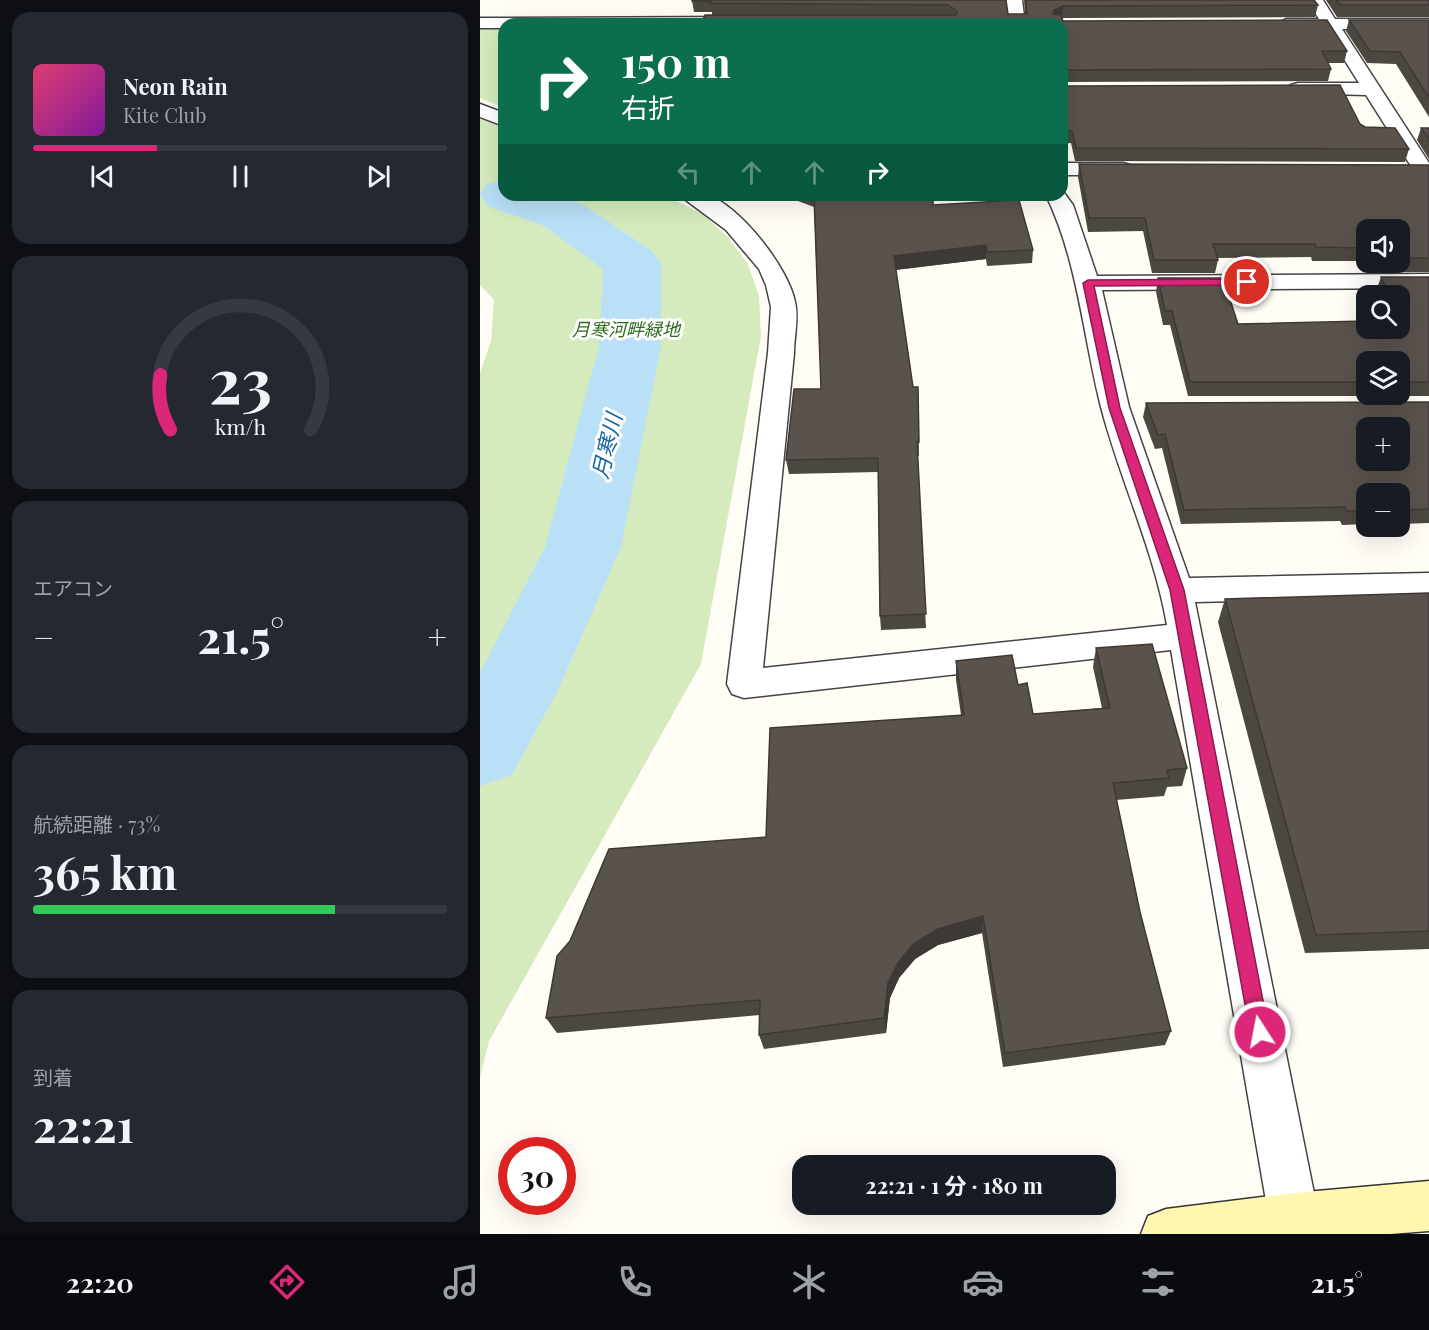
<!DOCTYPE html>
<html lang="ja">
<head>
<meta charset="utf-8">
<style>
  :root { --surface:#171b24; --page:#242831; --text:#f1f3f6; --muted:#9ea1a6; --line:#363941; --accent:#db2777 }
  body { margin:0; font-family:"Playfair Display","Noto Sans JP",serif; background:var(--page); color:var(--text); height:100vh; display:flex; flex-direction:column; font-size:22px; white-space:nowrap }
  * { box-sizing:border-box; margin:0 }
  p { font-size:20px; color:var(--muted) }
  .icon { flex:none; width:33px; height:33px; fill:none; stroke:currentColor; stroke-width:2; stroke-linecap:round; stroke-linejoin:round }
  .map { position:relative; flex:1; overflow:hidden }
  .panel { display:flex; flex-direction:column; gap:12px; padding:12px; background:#0d0f14; width:480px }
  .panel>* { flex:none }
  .guide { position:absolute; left:18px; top:18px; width:570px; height:183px; border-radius:18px; box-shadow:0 6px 24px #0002; background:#0b6e4f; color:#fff; overflow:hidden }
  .controls { position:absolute; left:876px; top:219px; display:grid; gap:12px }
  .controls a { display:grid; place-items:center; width:54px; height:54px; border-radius:12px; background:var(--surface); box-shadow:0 6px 24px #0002; font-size:30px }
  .speed { position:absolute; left:18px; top:1137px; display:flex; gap:12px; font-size:30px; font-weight:700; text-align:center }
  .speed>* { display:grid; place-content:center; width:78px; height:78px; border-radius:50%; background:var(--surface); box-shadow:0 6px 24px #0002; line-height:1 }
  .speed .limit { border:9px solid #d22; background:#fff; color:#111 }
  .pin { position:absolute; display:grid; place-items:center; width:51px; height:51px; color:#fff; margin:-26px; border:3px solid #fff; border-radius:50%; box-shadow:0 2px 6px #0007 }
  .me { position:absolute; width:66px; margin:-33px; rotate:349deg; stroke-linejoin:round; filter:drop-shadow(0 0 4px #0008) }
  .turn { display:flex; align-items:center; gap:21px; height:126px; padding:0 24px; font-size:27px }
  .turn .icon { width:78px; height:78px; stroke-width:2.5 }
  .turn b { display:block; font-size:42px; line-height:51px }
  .lanes { display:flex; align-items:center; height:57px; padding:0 24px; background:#0003; justify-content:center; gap:30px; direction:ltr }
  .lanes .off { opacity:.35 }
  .big { font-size:45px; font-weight:700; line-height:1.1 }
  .panel .tile { flex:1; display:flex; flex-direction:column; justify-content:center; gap:9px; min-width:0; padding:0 21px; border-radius:18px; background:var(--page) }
  .panel .dial { align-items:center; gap:0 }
  .dial svg { height:156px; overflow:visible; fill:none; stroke:var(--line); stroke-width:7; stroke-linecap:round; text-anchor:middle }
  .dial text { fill:var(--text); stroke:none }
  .song { display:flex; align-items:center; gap:18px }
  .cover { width:72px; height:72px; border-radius:9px; background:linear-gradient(135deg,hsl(340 70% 55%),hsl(290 70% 35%)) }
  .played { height:6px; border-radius:3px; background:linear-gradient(90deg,var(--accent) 30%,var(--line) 30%) }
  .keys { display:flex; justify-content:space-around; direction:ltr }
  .heat { display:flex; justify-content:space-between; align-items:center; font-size:33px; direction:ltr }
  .charge { height:9px; border-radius:4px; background:linear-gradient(90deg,#34c759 73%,var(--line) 0) }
  .trip { position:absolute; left:312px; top:1155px; width:324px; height:60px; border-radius:18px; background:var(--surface); box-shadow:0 6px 24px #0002; font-weight:700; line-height:60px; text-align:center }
  .tab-bar { display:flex; height:96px; justify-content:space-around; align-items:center; background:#090b0e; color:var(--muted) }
  .tab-bar .icon { width:42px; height:42px }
  .tab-bar .current { color:var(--accent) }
  .tab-bar b { font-size:27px; color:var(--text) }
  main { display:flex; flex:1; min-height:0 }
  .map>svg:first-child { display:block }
  .green { fill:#d5ebbd }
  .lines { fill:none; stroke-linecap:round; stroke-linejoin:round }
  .river { fill:#b9e0f7; fill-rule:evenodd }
  .street-casing { stroke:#444; stroke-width:3 }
  .secondary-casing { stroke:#333; stroke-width:3 }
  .street { fill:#fff; fill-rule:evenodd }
  .secondary { fill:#fff6b0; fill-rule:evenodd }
  .wall { fill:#4d4742; fill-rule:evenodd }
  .shaded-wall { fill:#3f3936 }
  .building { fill:#5a524d; stroke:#3f3936; stroke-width:1.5; fill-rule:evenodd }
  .route { fill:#db2777; stroke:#8e194d; stroke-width:1.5 }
  .labels { text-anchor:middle; stroke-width:6; stroke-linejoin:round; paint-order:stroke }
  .far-park-label { font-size:18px; font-style:italic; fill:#2f6b1f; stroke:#fff }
  .water-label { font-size:22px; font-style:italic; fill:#1768a6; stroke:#fff }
</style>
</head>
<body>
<main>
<section class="panel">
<div class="tile">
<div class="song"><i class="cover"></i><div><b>Neon Rain</b><p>Kite Club</p></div></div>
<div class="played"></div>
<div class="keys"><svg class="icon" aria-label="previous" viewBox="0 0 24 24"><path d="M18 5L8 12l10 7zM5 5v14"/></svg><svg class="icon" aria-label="pause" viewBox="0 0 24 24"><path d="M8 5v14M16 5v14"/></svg><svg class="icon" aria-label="next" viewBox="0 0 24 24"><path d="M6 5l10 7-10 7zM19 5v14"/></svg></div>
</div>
<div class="tile dial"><svg viewBox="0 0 100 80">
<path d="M14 69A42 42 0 1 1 86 69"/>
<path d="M14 69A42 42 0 0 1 9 41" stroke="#db2777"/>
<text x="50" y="56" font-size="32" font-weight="700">23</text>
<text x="50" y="72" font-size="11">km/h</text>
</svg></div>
<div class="tile"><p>エアコン</p>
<div class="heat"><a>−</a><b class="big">21.5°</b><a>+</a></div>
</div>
<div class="tile"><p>航続距離 · 73%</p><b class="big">365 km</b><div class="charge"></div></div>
<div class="tile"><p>到着</p><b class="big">22:21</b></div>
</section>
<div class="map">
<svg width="949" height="1234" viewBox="0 0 949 1234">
  <rect width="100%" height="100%" fill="#fffdf5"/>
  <path class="green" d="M 0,28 L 24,28 L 24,108 L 0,98 Z
    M 0,118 L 24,128 L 24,195 L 185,195 L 222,214 L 247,236 L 268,264 L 279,296 L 281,336 L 221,664 L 9,1041 L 0,1078 L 0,373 L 11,341 L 14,300 L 0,285 Z"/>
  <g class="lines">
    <path class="river" d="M 24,180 L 24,195 L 77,195 L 102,204 L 172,251 L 181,263 L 181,346 L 141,547 L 77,692 L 32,775 L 0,786 L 0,673 L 65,547 L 119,346 L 123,269 L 64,226 L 7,206 L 0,194 L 7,184 Z"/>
    <g class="street-casing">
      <path id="street" d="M 526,0 L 542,0 L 545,24 L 529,24 Z
        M 827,0 L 843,0 L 855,19 L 949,19 L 949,29 L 862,29 L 949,163 L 949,175 L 936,174 L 886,95 L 811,93 L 809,89 L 811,85 L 818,83 L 879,83 L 845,29 L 806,29 L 798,24 L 806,19 L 839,19 Z
        M 268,17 L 274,18 L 275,24 L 24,24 L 24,28 L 0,28 L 0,18 Z
        M 0,104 L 24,113 L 24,126 L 0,117 Z
        M 582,163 L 643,163 L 650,165 L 653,169 L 650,173 L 643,175 L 582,175 Z
        M 582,190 L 593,205 L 617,276 L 949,274 L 949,288 L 622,290 L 649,407 L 709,578 L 949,573 L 949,597 L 715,602 L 839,1218 L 832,1234 L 796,1234 L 789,1218 L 691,650 L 264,698 L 252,694 L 247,684 L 288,353 L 291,307 L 286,285 L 279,269 L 246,230 L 199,195 C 208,195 219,193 227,195 C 260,205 309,269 315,302 C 319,319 314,336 314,353 L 283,668 L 687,625 C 674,550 640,480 621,407 C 603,336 598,261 566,195 L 582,195 Z"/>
    </g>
    <g class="secondary-casing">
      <path id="secondary" d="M 949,1181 L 949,1231 L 910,1234 L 661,1234 L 668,1216 L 686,1209 L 814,1193 Z"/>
    </g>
    <use href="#street" class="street"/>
    <use href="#secondary" class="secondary"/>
  </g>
  <path class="wall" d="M 526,0 L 528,14 L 545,14 L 544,0 L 834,0 L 838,5 L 835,17 L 582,18 L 583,21 L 867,51 L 864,63 L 848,63 L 851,69 L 848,81 L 582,82 L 582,24 L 232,15 L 232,12 L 214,12 L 212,1 Z
    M 846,0 L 949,0 L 949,17 L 857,17 Z
    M 869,20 L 949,20 L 949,117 L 916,64 L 887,63 L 866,31 Z
    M 582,85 L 583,86 L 880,124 L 885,127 L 929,149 L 925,162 L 595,161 L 591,143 L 582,144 Z
    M 941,128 L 949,128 L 949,159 L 937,140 Z
    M 599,164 L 949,165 L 949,272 L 887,272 L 881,261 L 832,261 L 831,257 L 737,258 L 738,260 L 735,273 L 672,273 L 663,231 L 608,232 L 598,177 ZM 886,230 L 920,230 L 920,262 L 886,262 Z
    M 310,195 L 453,195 L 453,205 L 553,250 L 552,263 L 507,266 L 506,259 L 416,270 L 433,387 L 438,387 L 439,456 L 437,456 L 446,628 L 401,630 L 400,616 L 398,472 L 309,474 L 306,460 L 341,389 L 334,207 L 310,198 Z
    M 901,277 L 949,277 L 949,396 L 708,396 L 690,325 L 683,325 L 676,292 L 678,278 L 758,324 L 920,328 L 920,296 L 899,296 L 896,291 ZM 886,362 L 920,362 L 920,394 L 886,394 Z
    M 949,402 L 949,523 L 920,524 L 920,494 L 886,494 L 886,524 L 862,525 L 860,521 L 701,524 L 682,448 L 675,449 L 663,417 L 666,403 Z
    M 949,593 L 949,949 L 825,953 L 738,622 L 745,599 Z
    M 616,648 L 707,768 L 702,786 L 687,787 L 684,796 L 636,800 L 660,912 L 691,1031 L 685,1045 L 523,1067 L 502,933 L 458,945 L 435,959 L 419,978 L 410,998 L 406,1033 L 284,1049 L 279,1035 L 280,1015 L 77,1033 L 66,1018 L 286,837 L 481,715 L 476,680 L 476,661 L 538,685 L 553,714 L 622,708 L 613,667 Z"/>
  <path class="shaded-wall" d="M 583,6 L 582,18 L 572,24 L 574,10 Z
    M 506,245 L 506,259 L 414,270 L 414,256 Z
    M 503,916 L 502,933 L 458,945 L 435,959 L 419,978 L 410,998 L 406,1033 L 404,1018 L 408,983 L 418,963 L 433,944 L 458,929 Z"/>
  <path class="building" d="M 212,0 L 526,0 L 528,14 L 547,14 L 546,0 L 834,0 L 838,5 L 583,6 L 574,10 L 573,14 L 581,15 L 583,21 L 847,20 L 867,51 L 842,51 L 851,69 L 583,70 L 582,70 L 582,24 L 221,24 L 225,15 L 476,15 L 477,11 L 468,5 L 230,3 L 231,1 L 212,1 Z
    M 856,0 L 949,0 L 949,5 L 860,5 Z
    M 869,20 L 949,20 L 949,98 L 920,52 L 890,51 Z
    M 582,85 L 583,86 L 860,85 L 880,124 L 885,127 L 915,128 L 929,149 L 596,148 L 592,131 L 582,131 Z
    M 941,128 L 949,128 L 949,139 Z
    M 599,164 L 949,165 L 949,258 L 920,258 L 920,230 L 886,230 L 886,250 L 885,248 L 836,247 L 835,244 L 733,244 L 738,260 L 674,260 L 665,218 L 609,218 Z
    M 334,195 L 453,195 L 453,205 L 539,200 L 553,250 L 507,252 L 506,245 L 414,256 L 433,387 L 438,387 L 439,442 L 437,442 L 446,614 L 400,616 L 398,458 L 306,460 L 314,389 L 341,389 Z
    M 901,277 L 949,277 L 949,382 L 920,382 L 920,362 L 886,362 L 886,382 L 710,382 L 692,311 L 685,311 L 678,278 L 743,278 L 758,324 L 886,321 L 886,328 L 920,328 L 920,320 L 923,320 L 920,313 L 920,296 L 910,296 Z
    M 949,402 L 949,509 L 920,510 L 920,494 L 886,494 L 886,511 L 867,511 L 865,507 L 704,510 L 685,434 L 678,435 L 666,403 ZM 886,428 L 920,428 L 920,460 L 886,460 Z
    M 949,593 L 949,931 L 836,935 L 745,599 Z
    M 672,644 L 707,768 L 687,770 L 689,778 L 633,783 L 660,912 L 691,1031 L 525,1053 L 503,916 L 458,929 L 433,944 L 418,963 L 408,983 L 404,1018 L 279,1035 L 280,1000 L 66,1018 L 77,956 L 90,941 L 129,849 L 286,837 L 290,728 L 484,715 L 476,661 L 532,655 L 538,685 L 547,683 L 553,714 L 630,708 L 616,648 Z"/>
  <path class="route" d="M 767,279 L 772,282 L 771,285 L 614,286 L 640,408 L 704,590 L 789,1032 L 786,1039 L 780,1041 L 773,1039 L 770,1032 L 690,590 L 629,408 L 603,283 L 608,280 Z"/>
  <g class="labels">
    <g class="far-park-label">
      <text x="146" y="336">月寒河畔緑地</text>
    </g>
    <g class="water-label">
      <text transform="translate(127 446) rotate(-77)" y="8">月寒川</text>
    </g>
  </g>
</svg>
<div class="controls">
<a><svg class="icon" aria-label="sound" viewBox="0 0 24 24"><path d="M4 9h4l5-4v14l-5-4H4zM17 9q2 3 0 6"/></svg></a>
<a><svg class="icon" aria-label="search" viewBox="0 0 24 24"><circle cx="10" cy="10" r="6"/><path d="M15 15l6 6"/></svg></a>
<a><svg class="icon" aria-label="layers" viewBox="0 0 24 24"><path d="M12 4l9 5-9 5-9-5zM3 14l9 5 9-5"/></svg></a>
<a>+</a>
<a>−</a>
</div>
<div class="speed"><div class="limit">30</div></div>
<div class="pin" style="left:767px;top:282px;background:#d93025"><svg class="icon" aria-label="arrive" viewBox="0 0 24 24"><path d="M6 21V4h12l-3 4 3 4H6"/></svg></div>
<svg class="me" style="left:780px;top:1032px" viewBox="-20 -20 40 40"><circle r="17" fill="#db2777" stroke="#fff" stroke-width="3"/><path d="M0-11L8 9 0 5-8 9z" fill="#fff"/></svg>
<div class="trip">22:21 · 1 分 · 180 m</div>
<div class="guide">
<div class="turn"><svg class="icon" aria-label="right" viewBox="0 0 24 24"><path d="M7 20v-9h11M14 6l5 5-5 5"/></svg><div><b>150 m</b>右折</div></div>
<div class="lanes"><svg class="icon off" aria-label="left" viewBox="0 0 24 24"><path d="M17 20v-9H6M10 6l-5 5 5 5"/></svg><svg class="icon off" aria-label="ahead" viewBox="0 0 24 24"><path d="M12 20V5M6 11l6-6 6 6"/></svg><svg class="icon off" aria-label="ahead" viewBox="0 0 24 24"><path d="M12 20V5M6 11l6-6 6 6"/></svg><svg class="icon" aria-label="right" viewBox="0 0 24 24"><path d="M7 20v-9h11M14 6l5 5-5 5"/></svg></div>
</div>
</div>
</main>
<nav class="tab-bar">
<b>22:20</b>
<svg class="icon current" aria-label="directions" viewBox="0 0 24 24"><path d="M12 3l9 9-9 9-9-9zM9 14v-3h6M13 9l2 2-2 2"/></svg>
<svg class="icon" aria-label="music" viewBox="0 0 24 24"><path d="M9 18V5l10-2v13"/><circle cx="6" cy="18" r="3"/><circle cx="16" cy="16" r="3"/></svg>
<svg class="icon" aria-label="phone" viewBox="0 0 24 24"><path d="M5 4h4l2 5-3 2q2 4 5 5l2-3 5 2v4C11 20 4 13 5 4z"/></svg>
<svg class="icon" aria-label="climate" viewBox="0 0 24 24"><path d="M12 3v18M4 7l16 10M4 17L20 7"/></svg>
<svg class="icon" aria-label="car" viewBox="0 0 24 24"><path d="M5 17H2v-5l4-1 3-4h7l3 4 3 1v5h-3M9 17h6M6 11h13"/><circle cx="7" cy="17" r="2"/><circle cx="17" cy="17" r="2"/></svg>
<svg class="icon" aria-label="filters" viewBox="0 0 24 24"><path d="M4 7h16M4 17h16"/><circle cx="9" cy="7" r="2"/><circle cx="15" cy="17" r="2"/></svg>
<b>21.5°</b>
</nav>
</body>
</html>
